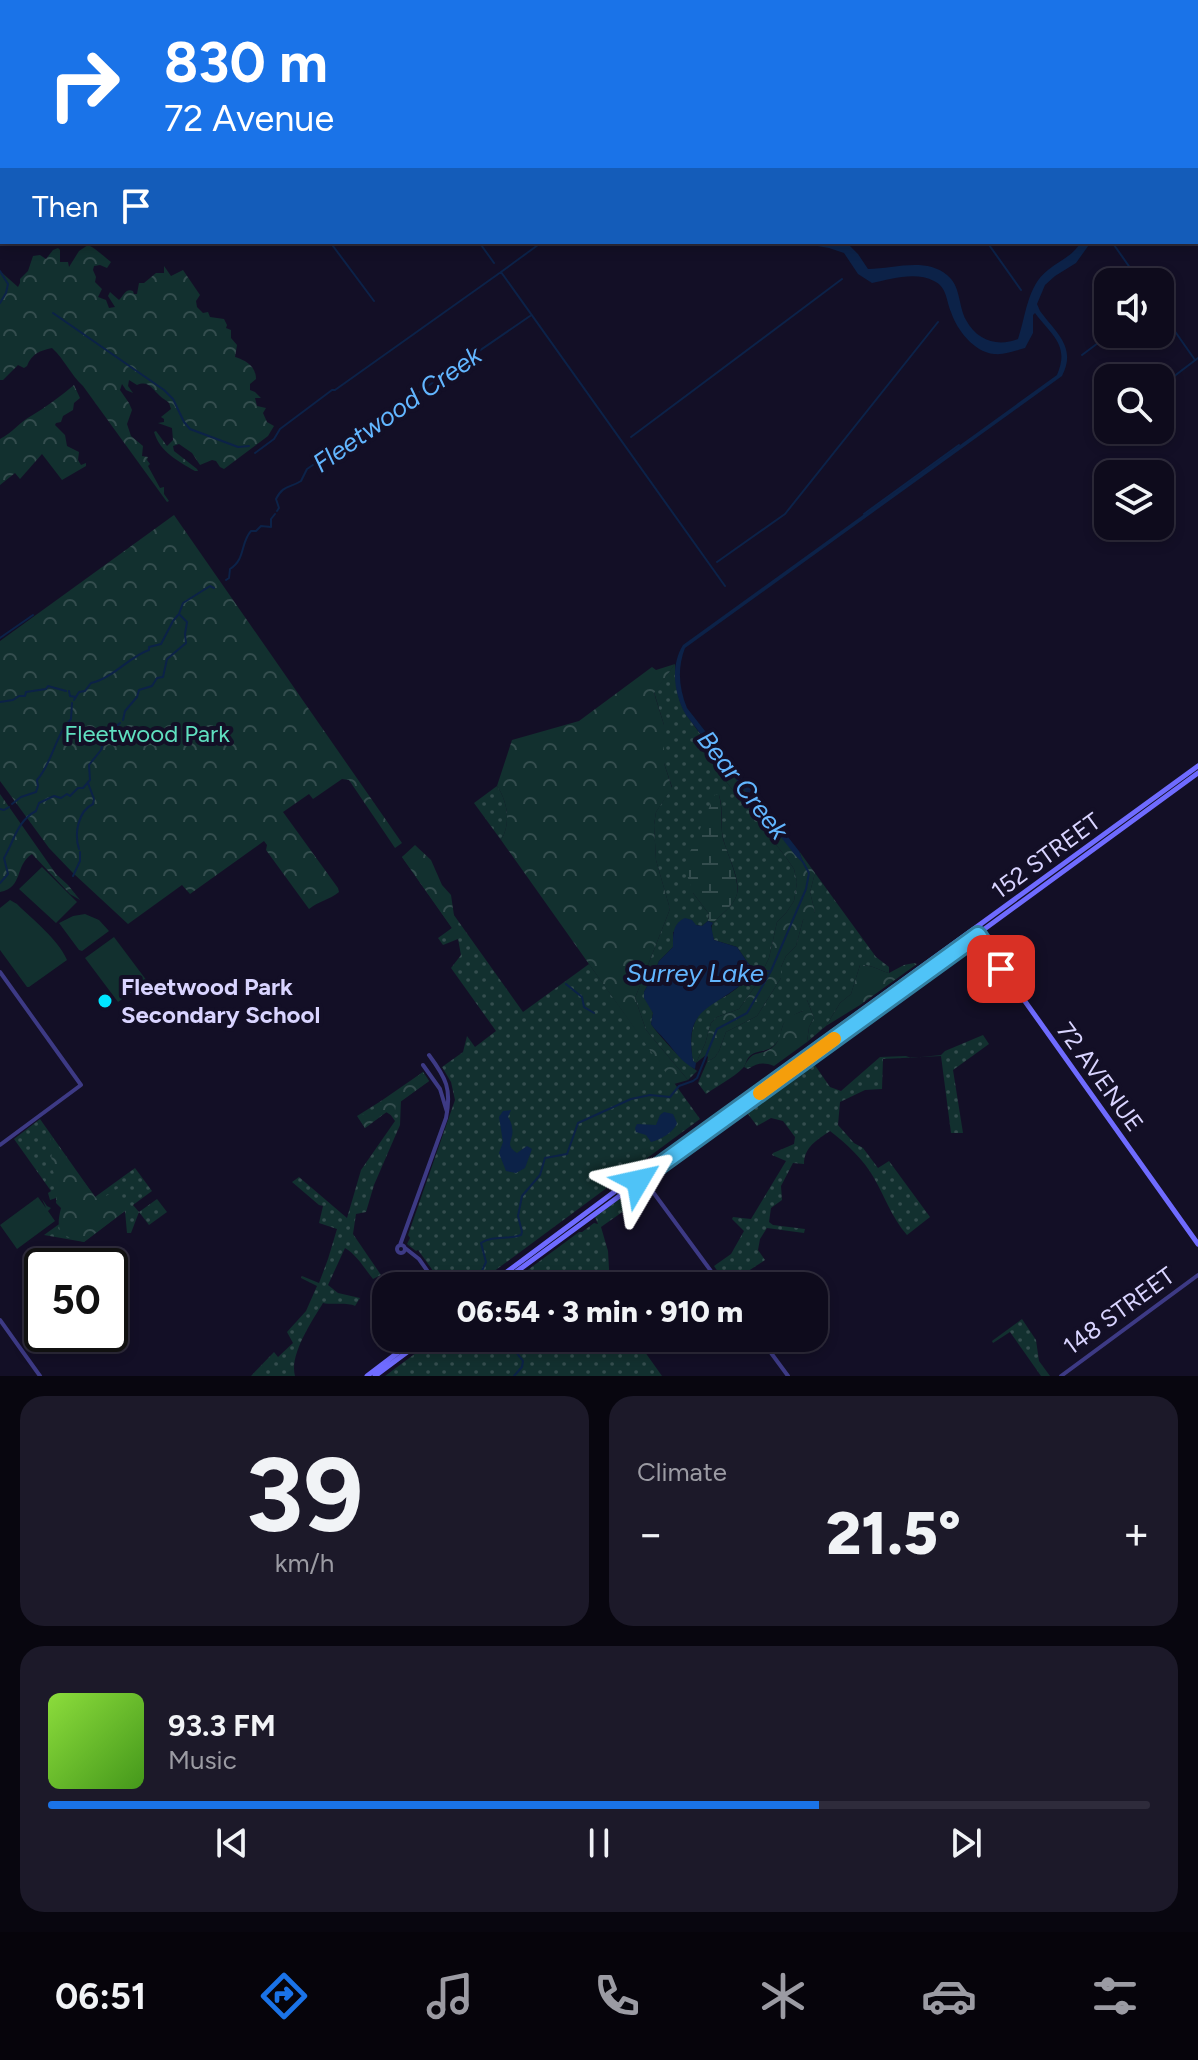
<!DOCTYPE html>
<html lang="en">
<head>
<meta charset="utf-8">
<style>
  :root { --surface:#0e0b1c; --page:#1c1929; --text:#f1f3f6; --muted:#9b9ba3; --line:#2e2b3b; --accent:#1a73e8 }
  body { margin:0; font-family:Figtree,sans-serif; background:var(--page); color:var(--text); height:100vh; display:flex; flex-direction:column; font-size:30px; white-space:nowrap }
  * { box-sizing:border-box; margin:0 }
  p { font-size:26px; color:var(--muted) }
  .icon { flex:none; width:44px; height:44px; fill:none; stroke:currentColor; stroke-width:2; stroke-linecap:round; stroke-linejoin:round }
  .map { position:relative; height:1376px; overflow:hidden }
  .panel { display:flex; flex-direction:column; gap:20px; padding:20px; background:#08060f; flex:1 }
  .panel>* { flex:none }
  .guide { position:absolute; left:0px; top:0px; width:1198px; height:244px; box-shadow:0 4px 12px #0003,0 0 0 2px var(--line); background:#1a73e8; color:#fff; overflow:hidden }
  .fabs { position:absolute; left:1094px; top:268px; display:grid; gap:16px }
  .fabs a { display:grid; place-items:center; width:80px; height:80px; border-radius:16px; background:var(--surface); box-shadow:0 4px 12px #0003,0 0 0 2px var(--line); font-size:40px }
  .speed { position:absolute; left:24px; top:1248px; display:flex; gap:16px; font-size:40px; font-weight:700; text-align:center }
  .speed>* { display:grid; place-content:center; width:104px; height:104px; border-radius:50%; background:var(--surface); box-shadow:0 4px 12px #0003,0 0 0 2px var(--line); line-height:1 }
  .speed .limit { border:4px solid #111; border-radius:12px; background:#fff; color:#111 }
  .pin { position:absolute; display:grid; place-items:center; width:68px; height:68px; color:#fff; margin:-34px; border-radius:16px; box-shadow:0 4px 12px #0006 }
  .me { position:absolute; width:88px; margin:-44px; rotate:54deg; stroke-linejoin:round; filter:drop-shadow(0 0 6px #0008) }
  .turn { display:flex; align-items:center; gap:28px; height:168px; padding:0 32px; font-size:36px }
  .turn .icon { width:104px; height:104px; stroke-width:2.5 }
  .turn b { display:block; font-size:56px; line-height:68px }
  .then { display:flex; align-items:center; height:76px; padding:0 32px; background:#0003; gap:16px; font-size:30px }
  .big { font-size:60px; font-weight:800; line-height:1.1 }
  .panel .tile { flex:1; display:flex; flex-direction:column; justify-content:center; gap:12px; min-width:0; padding:0 28px; border-radius:24px; background:var(--page) }
  .panel .dial { align-items:center; gap:0 }
  .dial b { font-size:104px; line-height:1 }
  .song { display:flex; align-items:center; gap:24px }
  .cover { width:96px; height:96px; border-radius:12px; background:linear-gradient(135deg,hsl(90 70% 55%),hsl(100 70% 35%)) }
  .played { height:8px; border-radius:4px; background:linear-gradient(90deg,var(--accent) 70%,var(--line) 70%) }
  .keys { display:flex; justify-content:space-around; direction:ltr }
  .heat { display:flex; justify-content:space-between; align-items:center; font-size:44px; direction:ltr }
  .panel .tiles { flex:1; display:grid; gap:20px; grid-template-columns:1fr 1fr }
  .tile:last-child { grid-column:span 2 }
  .trip { position:absolute; left:372px; top:1272px; width:456px; height:80px; border-radius:24px; background:var(--surface); box-shadow:0 4px 12px #0003,0 0 0 2px var(--line); font-weight:800; line-height:80px; text-align:center }
  .menu { display:flex; height:128px; justify-content:space-around; align-items:center; background:#06040b; color:var(--muted) }
  .menu .icon { width:56px; height:56px }
  .menu .on { color:var(--accent) }
  .menu b { font-size:36px; color:var(--text) }
  .map>svg:first-child { display:block }
  .green { fill:url(#green-dots) }
  .forest { fill:url(#forest-crowns) }
  .wetland { fill:url(#wetland-marsh) }
  .pitch { fill:#12302f }
  .water { fill:#0c2248 }
  .lines { fill:none; stroke-linecap:round; stroke-linejoin:round }
  .stream { stroke:#0c2248; stroke-width:2 }
  .tertiary { stroke:#3d3a85; stroke-width:4 }
  .secondary { stroke:#6f6bff; stroke-width:5 }
  .route-casing { stroke:#337fa1; stroke-width:20 }
  .route { stroke:#4fc3f7; stroke-width:14 }
  .slow { stroke:#f59e0b; stroke-width:14 }
  .poi-dot { fill:#00e5ff; stroke:#130f26; stroke-width:3 }
  .labels { text-anchor:middle; stroke-width:8; stroke-linejoin:round; paint-order:stroke }
  .park-label { font-size:24px; fill:#5fe0c0; stroke:#130f26 }
  .street-label { font-size:24px; fill:#d9d4ff; stroke:#130f26 }
  .poi-label { font-size:24px; font-weight:bold; fill:#d9d4ff; stroke:#130f26; text-anchor:start }
  .water-label { font-size:26px; font-style:italic; fill:#62b6ff; stroke:#130f26 }
</style>
</head>
<body>
<div class="map">
<svg width="1198" height="1376" viewBox="0 0 1198 1376">
  <defs>
    <pattern id="green-dots" width="8" height="8" patternUnits="userSpaceOnUse" patternTransform="scale(2)"><rect width="8" height="8" fill="#12302f"/><path d="M2 2h.1M6 6h.1" fill="none" stroke="#344d4e" stroke-width="1.8" stroke-linecap="round"/></pattern>
    <pattern id="forest-crowns" width="20" height="18" patternUnits="userSpaceOnUse" patternTransform="scale(2)"><rect width="20" height="18" fill="#12302f"/><path d="M2 6a3 3 0 1 1 6 0M12 15a3 3 0 1 1 6 0" fill="none" stroke="#344d4e"/></pattern>
    <pattern id="wetland-marsh" width="20" height="14" patternUnits="userSpaceOnUse" patternTransform="scale(2)"><rect width="20" height="14" fill="#12302f"/><path d="M1 5h8M5 5V1M11 12h8M15 12V8" fill="none" stroke="#344d4e"/></pattern>
  </defs>
  <rect width="100%" height="100%" fill="#130f26"/>
  <path class="green" d="M 475,0 L 871,0 L 868,2 L 475,2 Z
    M 675,664 C 677,702 679,706 702,736 L 699,742 L 700,748 L 716,765 L 724,779 L 785,856 L 794,869 L 797,882 L 794,901 L 786,913 L 777,922 L 769,958 L 756,985 L 739,1009 L 717,1017 L 711,1023 L 705,1044 L 696,1063 L 693,1062 C 689,1040 690,1017 711,1003 C 717,1000 723,998 729,994 C 738,988 746,980 754,973 L 754,969 L 748,963 L 737,947 L 714,940 C 712,934 710,928 713,923 C 721,914 734,906 737,894 C 741,876 724,851 722,832 C 721,819 723,808 719,795 L 693,893 L 709,914 L 708,921 L 702,926 L 696,925 L 673,932 L 673,947 L 659,961 L 653,976 L 644,992 L 653,1013 L 651,1024 C 664,1042 680,1058 697,1071 L 688,1080 L 646,1030 L 635,998 L 670,909 L 656,860 L 654,825 L 656,812 L 672,787 L 664,763 L 664,725 L 654,692 Z
    M 497,786 C 508,802 511,824 501,840 L 474,803 Z
    M 409,852 L 523,1012 L 589,964 L 700,1119 L 474,1286 L 444,1286 L 418,1250 L 416,1251 L 407,1244 L 410,1238 L 408,1235 L 455,1100 L 451,1082 L 442,1067 L 463,1052 L 467,1036 L 475,1047 L 496,1031 L 451,968 L 461,955 L 458,939 L 443,945 L 438,938 L 452,928 L 402,857 Z
    M 815,873 L 876,957 L 889,967 L 889,973 C 879,970 870,964 860,965 L 851,994 L 840,1003 L 826,1026 L 807,1042 L 809,1027 L 814,1018 L 807,1000 L 803,1011 C 770,1023 790,1034 772,1047 C 766,1052 755,1050 749,1057 C 746,1060 746,1065 743,1068 C 733,1078 717,1086 706,1094 L 698,1083 L 707,1062 L 715,1057 L 719,1051 L 726,1032 L 757,1016 L 781,978 L 781,967 L 786,956 L 796,946 L 803,920 L 815,912 L 810,892 Z
    M 983,1035 L 989,1044 L 953,1070 L 963,1133 L 951,1133 L 941,1056 L 883,1059 L 882,1089 L 865,1090 L 840,1102 L 838,1125 L 854,1143 L 863,1148 L 878,1168 L 889,1161 L 930,1217 L 907,1235 C 892,1218 885,1197 874,1178 C 863,1159 848,1145 830,1131 C 817,1140 804,1147 804,1164 L 793,1163 L 781,1186 L 782,1200 L 771,1208 L 769,1222 L 773,1225 L 805,1229 L 804,1233 L 767,1228 L 760,1239 L 758,1250 L 765,1260 L 727,1285 L 714,1266 L 731,1254 L 744,1231 L 732,1219 L 733,1217 L 751,1219 L 786,1161 L 772,1155 L 773,1153 L 794,1144 L 795,1137 L 783,1121 L 771,1118 L 757,1126 L 745,1110 L 812,1061 L 830,1087 L 841,1091 L 880,1057 L 906,1056 L 911,1058 L 941,1055 L 945,1051 Z
    M 423,1072 L 429,1081 L 401,1101 L 400,1125 L 374,1185 L 366,1212 L 356,1214 L 353,1234 L 381,1275 L 373,1279 C 364,1268 357,1255 345,1248 L 328,1285 L 338,1293 L 360,1298 L 355,1306 C 348,1302 332,1305 323,1303 C 312,1321 289,1355 295,1376 L 251,1376 L 274,1352 L 278,1357 L 293,1343 L 287,1332 L 306,1311 L 317,1286 L 301,1278 L 302,1276 L 319,1283 L 328,1259 L 337,1229 L 319,1223 L 323,1206 L 319,1205 L 292,1182 L 299,1177 L 347,1218 L 361,1170 L 395,1121 L 388,1111 L 365,1128 L 357,1116 L 381,1101 Z
    M 40,1119 L 95,1197 L 135,1168 L 152,1191 L 133,1205 L 139,1212 L 157,1199 L 167,1212 L 149,1225 L 139,1212 L 131,1233 L 127,1233 L 125,1211 L 84,1242 L 44,1235 L 69,1217 L 56,1198 L 50,1200 L 48,1193 L 51,1191 L 14,1139 Z
    M 639,1185 L 641,1185 L 648,1194 L 601,1227 L 608,1251 L 610,1286 L 506,1286 L 579,1232 L 582,1232 L 594,1223 L 598,1224 L 595,1217 Z
    M 1022,1319 L 1036,1340 L 1039,1361 L 1050,1376 L 1041,1376 L 1010,1332 L 993,1343 L 992,1341 Z
    M 436,1338 L 635,1338 L 662,1376 L 385,1376 Z"/>
  <path class="forest" d="M 88,245 C 97,249 103,256 111,262 L 107,268 L 100,265 L 94,266 L 93,270 L 96,277 L 95,282 L 102,289 L 98,297 L 106,300 L 109,308 L 115,307 L 108,296 L 110,292 L 119,300 C 124,296 125,288 133,291 L 134,294 L 137,294 L 139,283 L 144,283 L 156,273 L 164,273 L 164,266 L 171,276 L 183,270 L 200,295 L 196,301 L 197,307 L 203,313 L 208,312 L 210,317 L 224,319 L 227,325 L 226,328 L 231,330 L 231,338 L 237,345 L 235,357 C 245,360 256,366 256,379 L 250,384 L 250,390 L 255,392 L 261,398 L 255,398 L 257,406 L 266,408 L 263,413 L 267,422 L 274,426 L 268,436 L 224,469 L 220,467 L 216,461 L 212,460 L 200,465 L 192,453 L 179,444 L 173,446 L 174,451 L 197,469 L 198,471 L 195,471 C 178,461 160,452 154,432 L 156,431 L 167,446 L 173,440 L 172,428 L 158,423 L 164,422 L 164,419 L 161,417 L 171,409 L 169,403 C 166,400 163,399 160,396 C 152,389 149,380 137,385 L 129,380 L 128,386 L 133,393 L 126,390 L 122,384 L 120,390 L 129,403 L 132,410 L 127,424 L 131,436 L 143,446 L 142,456 L 148,457 L 147,460 L 150,464 L 148,466 L 160,488 L 164,487 L 164,494 L 169,501 L 167,502 L 83,386 C 70,374 65,360 52,348 C 40,351 32,353 27,366 L 24,368 L 18,365 L 3,380 L 0,380 L 0,271 L 18,287 L 20,283 L 20,279 L 28,271 L 33,256 L 40,255 L 46,259 L 53,250 L 58,248 L 60,250 L 60,262 L 68,262 L 69,267 L 79,251 Z
    M 74,385 L 80,398 L 74,403 L 73,410 L 63,416 L 61,422 L 56,423 L 55,425 L 65,435 L 67,446 L 79,452 L 78,460 L 81,465 L 86,463 L 86,466 L 62,480 L 42,454 L 20,479 L 15,473 L 0,485 L 0,439 C 12,433 20,422 31,416 C 46,407 61,396 74,385 Z
    M 174,515 L 402,843 L 395,848 L 349,780 L 342,779 L 313,799 L 309,794 L 283,812 L 338,888 L 339,892 C 329,900 319,901 309,909 L 266,850 L 267,845 L 264,841 L 190,894 L 182,885 L 128,924 L 73,873 L 49,848 L 0,781 L 0,641 Z
    M 675,664 L 654,693 L 664,725 L 664,763 L 672,788 L 656,812 L 654,825 L 656,860 L 670,909 L 635,998 L 646,1030 L 688,1080 L 674,1084 L 501,840 C 511,824 508,802 497,786 L 512,740 L 579,721 L 652,667 L 656,670 Z
    M 702,736 L 803,862 L 799,851 L 815,873 L 810,892 L 815,912 L 811,918 L 803,920 L 796,946 L 786,956 L 781,967 L 781,978 L 757,1016 L 726,1032 L 719,1051 L 715,1057 L 707,1062 L 708,1057 L 706,1055 L 696,1063 L 705,1044 L 711,1023 L 717,1017 L 739,1009 L 756,985 L 769,958 L 777,922 L 786,913 L 794,901 L 797,882 L 794,869 L 785,856 L 724,779 L 716,765 L 700,748 L 699,742 Z
    M 0,794 L 56,874 L 68,885 L 80,900 L 70,894 L 32,854 C 14,866 24,887 0,892 Z
    M 415,845 L 431,860 L 442,885 L 451,895 L 457,936 L 450,939 L 445,934 L 452,928 L 402,857 Z
    M 914,963 L 917,964 L 860,1005 L 826,1026 L 840,1003 L 851,994 L 860,965 C 870,964 879,970 889,973 L 904,965 Z
    M 807,1000 L 814,1018 L 809,1027 L 807,1042 L 774,1066 C 763,1062 758,1063 748,1069 L 744,1067 C 753,1049 756,1057 770,1049 C 784,1042 778,1023 790,1016 C 794,1014 799,1013 803,1011 L 803,1003 Z
    M 423,1072 L 429,1081 L 396,1105 L 394,1117 L 386,1112 L 365,1128 L 358,1117 L 376,1108 L 379,1104 L 382,1104 L 385,1101 L 390,1100 L 393,1095 Z
    M 52,1137 L 72,1166 L 71,1170 L 75,1170 L 96,1198 L 100,1200 L 120,1187 L 119,1197 L 127,1207 L 126,1210 L 84,1242 C 60,1236 55,1232 61,1208 L 56,1203 L 57,1181 L 51,1166 L 52,1148 L 50,1140 Z"/>
  <path class="wetland" d="M 715,794 L 719,795 C 723,809 720,824 723,839 C 727,853 740,880 737,894 C 734,906 721,914 713,923 L 708,921 L 709,914 L 693,893 L 684,866 Z"/>
  <path class="pitch" d="M 42,867 L 77,902 L 56,923 L 19,889 Z
    M 10,900 L 17,904 C 32,919 59,940 67,960 L 29,987 L 27,987 L 0,950 L 0,908 Z
    M 85,914 L 99,920 L 109,931 L 82,951 L 79,950 L 59,923 L 73,916 Z
    M 114,937 L 147,981 L 118,1002 L 85,958 Z
    M 38,1197 L 46,1208 L 42,1199 L 47,1206 L 51,1208 L 48,1211 L 55,1221 L 17,1249 L 0,1225 Z"/>
  <path class="water" d="M 794,242 L 846,242 L 858,254 L 868,269 C 894,269 925,257 947,275 C 961,286 958,305 966,320 C 977,341 998,347 1018,339 C 1026,316 1027,286 1048,270 C 1060,260 1072,257 1081,242 L 1091,242 L 1076,263 L 1055,276 L 1045,285 L 1037,304 L 1040,311 C 1056,333 1077,347 1062,376 L 685,648 C 677,669 679,688 687,708 L 799,851 L 804,864 L 795,855 L 686,715 C 674,694 670,666 683,645 L 1057,375 C 1070,345 1052,336 1035,313 L 1033,315 L 1033,333 L 1025,348 C 1014,351 1005,355 994,354 C 974,352 957,330 951,312 C 946,300 947,287 934,281 C 916,271 890,279 872,283 L 858,274 L 844,253 L 829,248 Z
    M 685,918 L 692,920 L 696,925 L 702,926 L 708,921 L 713,923 L 711,926 L 714,940 L 737,947 L 748,963 L 754,969 C 752,976 749,978 743,983 C 709,1011 684,1008 693,1061 L 696,1063 L 695,1069 C 681,1062 675,1051 665,1040 C 660,1034 655,1030 651,1024 L 653,1013 L 644,998 L 644,992 L 653,976 L 659,961 L 673,947 C 673,935 672,924 685,918 Z
    M 511,1110 L 508,1117 C 510,1120 512,1124 512,1128 C 515,1139 503,1144 517,1153 L 527,1146 L 532,1149 L 525,1168 L 516,1173 L 506,1171 L 499,1153 L 503,1142 L 499,1117 L 503,1111 Z
    M 664,1112 L 673,1114 L 677,1123 C 674,1132 660,1140 651,1142 L 646,1135 L 636,1132 L 635,1128 L 637,1124 L 656,1125 L 660,1115 Z"/>
  <g class="lines">
    <path class="stream" d="M 305,0 L 306,2
      M 822,0 L 823,2
      M 161,2 L 164,0
      M 883,2 L 886,0
      M 330,242 L 374,301
      M 479,242 L 494,263
      M 542,242 L 501,272 L 725,586
      M 987,242 L 1021,290
      M 1112,242 L 1140,282
      M 0,271 L 8,284 L 6,293 L 0,303
      M 1160,310 L 1195,360
      M 53,313 L 164,390 L 173,399 L 184,422 L 190,429 L 238,447 L 249,446
      M 1082,355 L 1110,334
      M 1160,387 L 1198,358
      M 631,437 L 842,279
      M 255,453 L 274,439 L 280,429 L 332,390 L 335,390 L 501,272
      M 277,511 L 279,508 L 276,499 C 283,485 290,488 301,481 L 307,469 L 530,316
      M 864,514 L 959,445
      M 717,562 L 785,514 L 938,322
      M 226,580 L 229,578 L 230,569 C 246,559 240,543 251,531 L 256,531 L 261,526 L 271,527 L 271,519 L 275,514
      M 0,638 L 33,615
      M 69,691 L 70,696 L 76,697
      M 74,700 L 79,692 L 85,691 L 91,683 C 112,679 130,656 149,650 L 149,647 L 161,644 L 173,621 L 178,615
      M 0,702 L 13,700 L 19,696 L 25,696 L 26,692 L 46,689 L 48,686 L 66,691
      M 123,720 L 125,711 L 137,697 L 139,690 L 152,686 L 157,678 L 163,677 L 167,659 L 186,643 L 185,634 L 187,622 L 179,614 L 183,603 L 210,586 L 214,588
      M 12,804 L 21,797 L 36,792 L 38,786 L 37,780 C 53,762 55,735 71,719 L 72,703
      M 0,809 L 4,810 L 9,807
      M 79,849 C 74,834 78,811 93,804 L 94,799 L 88,783
      M 73,876 L 80,861 L 80,852
      M 0,883 L 8,874 L 4,858 C 14,841 17,821 36,811 L 39,803 L 54,796 L 61,798 L 67,794 L 70,796 L 78,788 L 83,788 L 90,780 L 89,765 L 101,750 L 107,731 L 111,731 L 120,723
      M 754,971 L 769,971
      M 566,984 L 582,997 L 584,1007 L 594,1013
      M 475,1286 L 486,1262 L 481,1243 C 493,1235 508,1240 521,1235 L 522,1232 L 518,1216 L 522,1196 L 540,1175 L 545,1158 L 567,1154 L 578,1123 L 631,1099 L 650,1095 L 670,1097 L 679,1086 L 693,1081 L 697,1078 L 717,1029 L 747,1013 L 771,971 L 806,889 L 809,873 L 803,862
      M 505,1338 L 523,1361 L 522,1367 L 514,1376"/>
    <path class="tertiary" d="M 0,972 L 81,1085 L 0,1145
      M 423,1065 L 440,1089 L 447,1112
      M 639,1173 L 722,1286
      M397 1249a4 4 0 1 1 8 0a4 4 0 1 1-8 0Z
      M 400,1245 L 446,1118 C 452,1089 446,1078 429,1055
      M 405,1248 L 419,1259 L 438,1286
      M 0,1320 L 40,1376
      M 760,1338 L 788,1376
      M 1061,1376 L 1198,1275"/>
    <path class="secondary" d="M 977,934 L 1198,1244
      M 488,1286 L 704,1125 L 1198,766
      M 497,1286 C 730,1114 965,944 1198,773
      M 367,1376 L 417,1338
      M 375,1376 L 426,1338"/>
  </g>
  <g class="lines">
    <g class="route-casing">
      <path id="route" d="M 638,1181 L 978,935 L 1001,969"/>
    </g>
    <use href="#route" class="route"/>
    <path class="slow" d="M 760,1093 L 834,1039"/>
  </g>
  <circle class="poi-dot" cx="105" cy="1001" r="8"/>
  <g class="labels">
    <g class="park-label">
      <text x="147" y="742">Fleetwood Park</text>
    </g>
    <g class="street-label">
      <text transform="translate(1046 856) rotate(-36)" y="8">152 STREET</text>
      <text transform="translate(1100 1077) rotate(54)" y="8">72 AVENUE</text>
      <text transform="translate(1119 1311) rotate(-36)" y="8">148 STREET</text>
    </g>
    <g class="poi-label">
      <text x="121" y="995">Fleetwood Park<tspan x="121" dy="28">Secondary School</tspan></text>
    </g>
    <g class="water-label">
      <text transform="translate(397 409) rotate(-35)" y="9">Fleetwood Creek</text>
      <text transform="translate(743 785) rotate(52)" y="9">Bear Creek</text>
      <text x="695" y="982">Surrey Lake</text>
    </g>
  </g>
</svg>
<div class="fabs">
<a><svg class="icon" aria-label="sound" viewBox="0 0 24 24"><path d="M4 9h4l5-4v14l-5-4H4zM17 9q2 3 0 6"/></svg></a>
<a><svg class="icon" aria-label="search" viewBox="0 0 24 24"><circle cx="10" cy="10" r="6"/><path d="M15 15l6 6"/></svg></a>
<a><svg class="icon" aria-label="layers" viewBox="0 0 24 24"><path d="M12 4l9 5-9 5-9-5zM3 14l9 5 9-5"/></svg></a>
</div>
<div class="speed"><div class="limit">50</div></div>
<div class="pin" style="left:1001px;top:969px;background:#d93025"><svg class="icon" aria-label="arrive" viewBox="0 0 24 24"><path d="M6 21V4h12l-3 4 3 4H6"/></svg></div>
<svg class="me" style="left:638px;top:1181px" viewBox="-20 -20 40 40"><path d="M0-17L14 15 0 8-14 15z" fill="#4fc3f7" stroke="#fff" stroke-width="4"/></svg>
<div class="trip">06:54 · 3 min · 910 m</div>
<div class="guide">
<div class="turn"><svg class="icon" aria-label="right" viewBox="0 0 24 24"><path d="M7 20v-9h11M14 6l5 5-5 5"/></svg><div><b>830 m</b>72 Avenue</div></div>
<div class="then">Then<svg class="icon" aria-label="arrive" viewBox="0 0 24 24"><path d="M6 21V4h12l-3 4 3 4H6"/></svg></div>
</div>
</div>
<section class="panel">
<div class="tiles">
<div class="tile dial"><b>39</b><p>km/h</p></div>
<div class="tile"><p>Climate</p>
<div class="heat"><a>−</a><b class="big">21.5°</b><a>+</a></div>
</div>
<div class="tile">
<div class="song"><i class="cover"></i><div><b>93.3 FM</b><p>Music</p></div></div>
<div class="played"></div>
<div class="keys"><svg class="icon" aria-label="previous" viewBox="0 0 24 24"><path d="M18 5L8 12l10 7zM5 5v14"/></svg><svg class="icon" aria-label="pause" viewBox="0 0 24 24"><path d="M8 5v14M16 5v14"/></svg><svg class="icon" aria-label="next" viewBox="0 0 24 24"><path d="M6 5l10 7-10 7zM19 5v14"/></svg></div>
</div>
</div>
</section>
<nav class="menu">
<b>06:51</b>
<svg class="icon on" aria-label="directions" viewBox="0 0 24 24"><path d="M12 3l9 9-9 9-9-9zM9 14v-3h6M13 9l2 2-2 2"/></svg>
<svg class="icon" aria-label="music" viewBox="0 0 24 24"><path d="M9 18V5l10-2v13"/><circle cx="6" cy="18" r="3"/><circle cx="16" cy="16" r="3"/></svg>
<svg class="icon" aria-label="phone" viewBox="0 0 24 24"><path d="M5 4h4l2 5-3 2q2 4 5 5l2-3 5 2v4C11 20 4 13 5 4z"/></svg>
<svg class="icon" aria-label="climate" viewBox="0 0 24 24"><path d="M12 3v18M4 7l16 10M4 17L20 7"/></svg>
<svg class="icon" aria-label="car" viewBox="0 0 24 24"><path d="M5 17H2v-5l4-1 3-4h7l3 4 3 1v5h-3M9 17h6M6 11h13"/><circle cx="7" cy="17" r="2"/><circle cx="17" cy="17" r="2"/></svg>
<svg class="icon" aria-label="filters" viewBox="0 0 24 24"><path d="M4 7h16M4 17h16"/><circle cx="9" cy="7" r="2"/><circle cx="15" cy="17" r="2"/></svg>
</nav>
</body>
</html>
